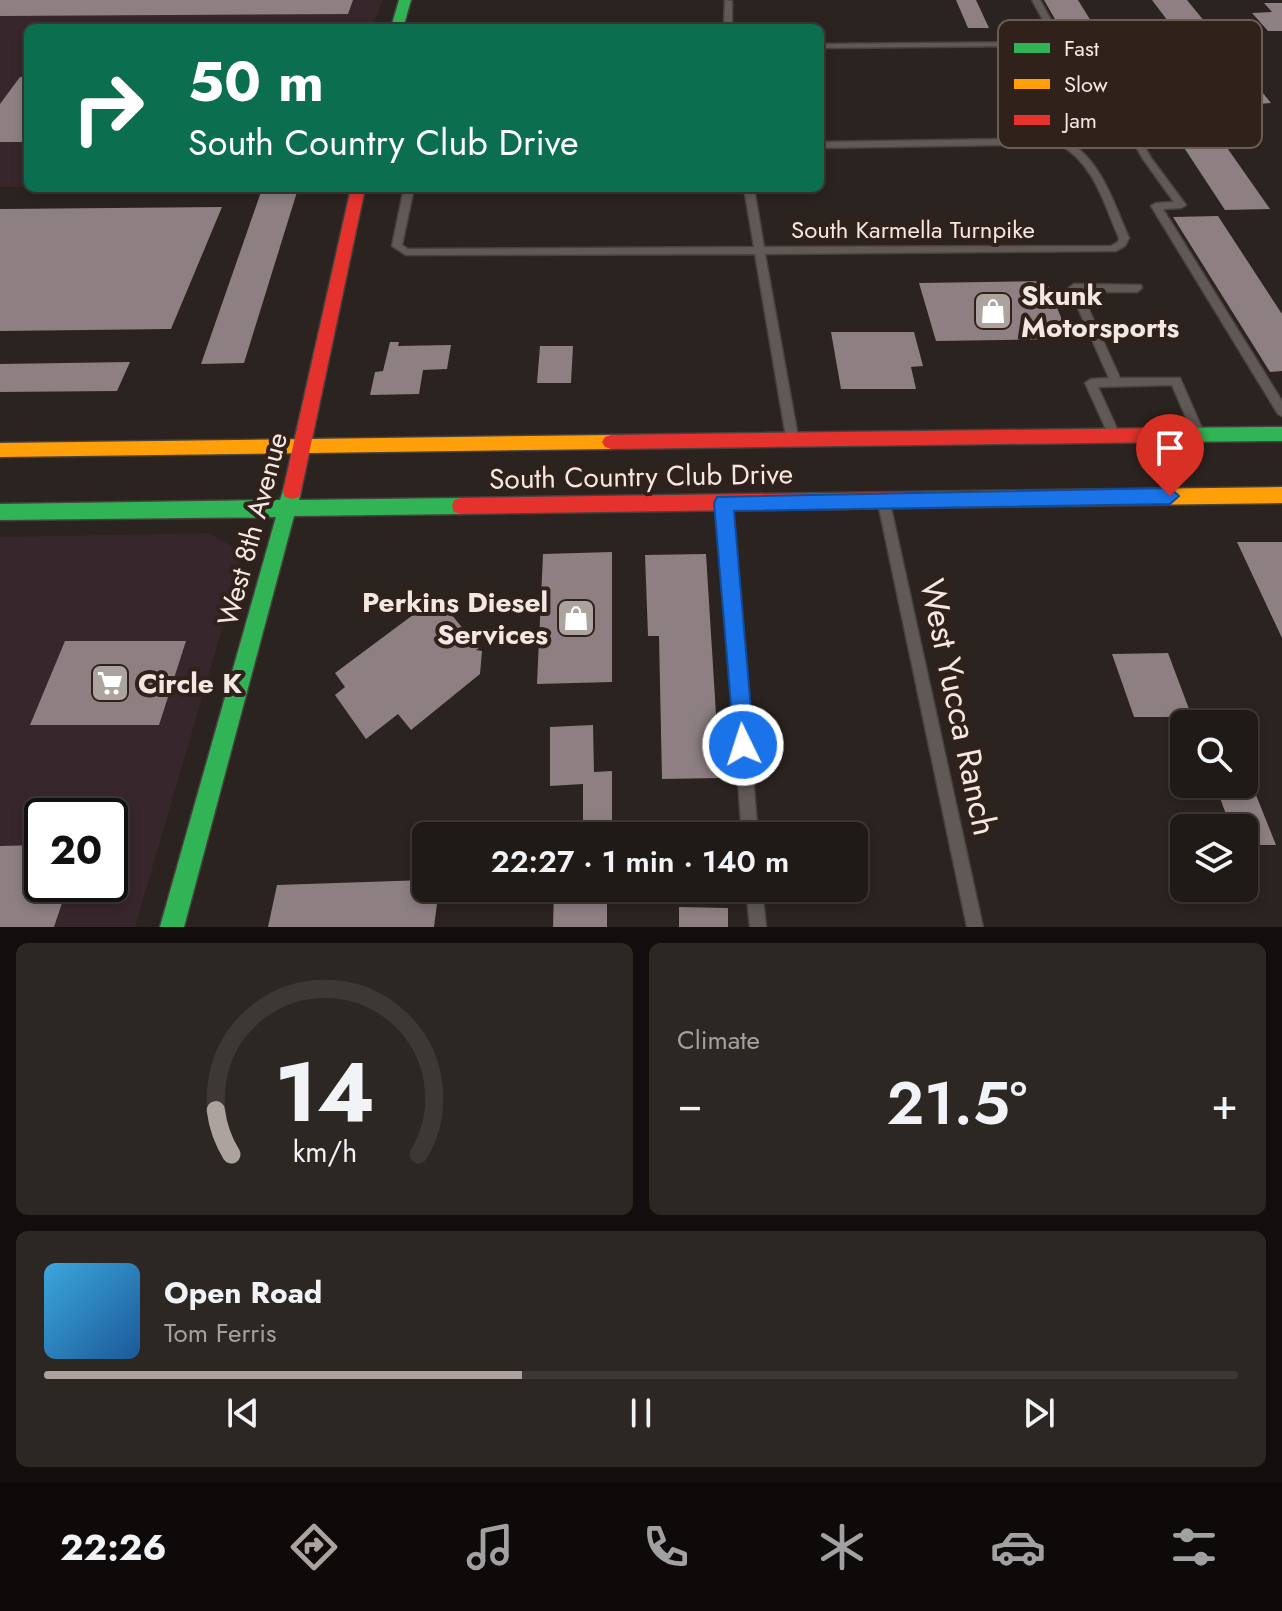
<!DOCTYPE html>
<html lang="en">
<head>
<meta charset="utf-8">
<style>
  :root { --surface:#201a17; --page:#2d2724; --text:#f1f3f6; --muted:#a2a1a1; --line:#3d3836; --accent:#ada39e }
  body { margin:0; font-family:Jost,sans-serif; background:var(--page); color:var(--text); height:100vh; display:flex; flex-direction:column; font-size:30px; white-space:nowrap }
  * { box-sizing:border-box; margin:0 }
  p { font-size:26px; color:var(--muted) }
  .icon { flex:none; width:44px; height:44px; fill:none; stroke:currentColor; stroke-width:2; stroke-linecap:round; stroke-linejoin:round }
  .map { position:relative; height:927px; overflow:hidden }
  .sheet { display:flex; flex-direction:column; gap:16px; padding:16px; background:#120e0d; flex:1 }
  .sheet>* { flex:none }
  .banner { position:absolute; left:24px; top:24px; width:800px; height:168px; border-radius:12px; box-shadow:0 4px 12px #0003,0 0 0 2px var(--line); background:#0b6e4f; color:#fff; overflow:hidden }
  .fabs { position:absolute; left:1170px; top:710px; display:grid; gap:16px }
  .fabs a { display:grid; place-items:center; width:88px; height:88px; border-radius:12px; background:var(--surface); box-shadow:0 4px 12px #0003,0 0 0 2px var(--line); font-size:40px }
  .speed { position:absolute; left:24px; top:798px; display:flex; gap:16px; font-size:40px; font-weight:700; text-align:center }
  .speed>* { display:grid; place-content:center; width:104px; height:104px; border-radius:50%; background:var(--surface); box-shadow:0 4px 12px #0003,0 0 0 2px var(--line); line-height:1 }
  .speed .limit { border:4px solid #111; border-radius:12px; background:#fff; color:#111 }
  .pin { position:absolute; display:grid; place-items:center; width:68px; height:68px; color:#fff; margin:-82px -34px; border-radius:50% 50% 50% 0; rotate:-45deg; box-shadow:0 0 8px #0007 }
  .pin .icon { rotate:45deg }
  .me { position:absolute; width:88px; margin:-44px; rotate:356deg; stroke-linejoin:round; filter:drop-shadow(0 0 6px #0008) }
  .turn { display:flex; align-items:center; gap:28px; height:168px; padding:0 32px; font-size:36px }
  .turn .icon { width:104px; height:104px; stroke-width:2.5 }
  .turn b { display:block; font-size:56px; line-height:68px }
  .big { font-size:60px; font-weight:600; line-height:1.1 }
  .sheet .tile { flex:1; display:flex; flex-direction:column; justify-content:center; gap:12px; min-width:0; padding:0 28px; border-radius:12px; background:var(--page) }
  .sheet .dial { align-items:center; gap:0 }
  .dial svg { height:208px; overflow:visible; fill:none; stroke:var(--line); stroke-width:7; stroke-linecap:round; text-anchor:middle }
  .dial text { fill:var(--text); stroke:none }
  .song { display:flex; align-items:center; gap:24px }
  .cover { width:96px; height:96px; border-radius:12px; background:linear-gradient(135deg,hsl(200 70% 55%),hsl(210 70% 35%)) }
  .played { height:8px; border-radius:4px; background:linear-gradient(90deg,var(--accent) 40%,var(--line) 40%) }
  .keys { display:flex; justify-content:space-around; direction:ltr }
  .heat { display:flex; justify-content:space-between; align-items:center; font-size:44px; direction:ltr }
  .sheet .tiles { flex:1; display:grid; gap:16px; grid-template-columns:1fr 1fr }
  .tile:last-child { grid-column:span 2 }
  .trip { position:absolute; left:412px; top:822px; width:456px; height:80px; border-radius:12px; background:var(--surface); box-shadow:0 4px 12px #0003,0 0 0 2px var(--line); font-weight:600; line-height:80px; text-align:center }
  .dock { display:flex; height:128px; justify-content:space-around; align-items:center; background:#0d0a09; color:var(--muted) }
  .dock .icon { width:56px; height:56px }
  .dock .active { color:var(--accent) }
  .dock b { font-size:36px; color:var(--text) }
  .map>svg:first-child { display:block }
  .commercial { fill:#37262b; fill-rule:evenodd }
  .building { fill:#8d7f82 }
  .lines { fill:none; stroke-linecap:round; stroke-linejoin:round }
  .lane-casing { stroke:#48413d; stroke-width:3 }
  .fast-casing { stroke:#48413d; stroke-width:3 }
  .slow-casing { stroke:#48413d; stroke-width:3 }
  .jam-casing { stroke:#48413d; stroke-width:3 }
  .lane { fill:#605956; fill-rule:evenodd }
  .fast { fill:#30b455; fill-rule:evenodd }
  .slow { fill:#ff9f0a; fill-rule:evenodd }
  .jam { fill:#e5322d; fill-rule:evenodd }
  .route { fill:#1a73e8; stroke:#114b97; stroke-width:2 }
  .labels { text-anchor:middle; stroke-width:8; stroke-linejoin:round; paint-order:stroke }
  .far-street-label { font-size:24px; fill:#f3e8e3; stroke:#30211a }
  .poi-label { font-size:28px; font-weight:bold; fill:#f3e8e3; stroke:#30211a; text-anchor:start }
  .street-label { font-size:28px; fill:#f3e8e3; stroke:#30211a }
  .near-street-label { font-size:34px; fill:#f3e8e3; stroke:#30211a }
  .key { fill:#30211a; stroke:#6a5d56; stroke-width:2 }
  .key-label { font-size:22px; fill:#f3e8e3 }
</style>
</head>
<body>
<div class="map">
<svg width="1282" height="927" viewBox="0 0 1282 927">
  <rect width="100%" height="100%" fill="#2b231f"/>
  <path class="commercial" d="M 0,0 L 383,0 L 372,28 L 28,28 L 28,187 L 0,187 Z
    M 208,533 L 232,546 L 238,562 L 237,578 L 135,927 L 0,927 L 0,537 ZM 42,816 L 110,816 L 110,884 L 42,884 Z"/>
  <path class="building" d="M 0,0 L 353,0 L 348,14 L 0,16 Z
    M 956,0 L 976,0 L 989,28 L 968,28 Z
    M 1044,0 L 1078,0 L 1133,89 L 1095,89 Z
    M 1152,0 L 1187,0 L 1271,103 L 1232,106 Z
    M 1264,3 L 1282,3 L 1282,31 L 1268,31 L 1252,13 L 1272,12 Z
    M 28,76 L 28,142 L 0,142 L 0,104 L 20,77 Z
    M 1190,95 L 1270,209 L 1225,210 L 1150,96 Z
    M 261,192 L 297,192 L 244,363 L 201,364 Z
    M 222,207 L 171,329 L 0,331 L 0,209 Z
    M 1218,216 L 1282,314 L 1282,371 L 1270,372 L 1173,217 Z
    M 1046,281 L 1070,339 L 936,341 L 919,283 Z
    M 831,332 L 914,332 L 923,366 L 911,367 L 916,389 L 841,389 Z
    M 390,342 L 399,342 L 398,346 L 451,345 L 447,369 L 423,370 L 419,394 L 370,395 L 375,372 L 383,371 Z
    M 540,346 L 573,346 L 571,383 L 537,383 Z
    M 130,362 L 117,391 L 0,392 L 0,364 Z
    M 1237,542 L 1282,542 L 1282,638 Z
    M 612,552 L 612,682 L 537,684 L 543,554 Z
    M 706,554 L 720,778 L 662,779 L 659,636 L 648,636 L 645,555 Z
    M 437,597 L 479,648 L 476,650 L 482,651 L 480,674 L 411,730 L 398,714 L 366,739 L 335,695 L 345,687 L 335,673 Z
    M 65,641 L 186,641 L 159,725 L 30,725 Z
    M 1168,653 L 1192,717 L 1134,717 L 1112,654 Z
    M 593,725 L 594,772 L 612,771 L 612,823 L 583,824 L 583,784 L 550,786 L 550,727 Z
    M 1244,765 L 1276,845 L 1244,845 L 1244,828 L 1231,828 L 1215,784 L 1244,784 Z
    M 42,845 L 42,884 L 84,884 L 82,891 L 66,891 L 54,927 L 0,927 L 0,846 Z
    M 426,880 L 426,888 L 439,888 L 434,927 L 268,927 L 277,885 Z
    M 554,888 L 607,888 L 607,927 L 553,927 Z
    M 679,907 L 728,908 L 728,927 L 679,927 Z"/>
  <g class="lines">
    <g class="lane-casing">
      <path id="lane" d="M 725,0 L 732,1 L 732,28 L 724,28 Z
        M 1032,0 L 1040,0 L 1090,91 L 1119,102 L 1151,158 L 1186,205 L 1181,208 L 1163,209 L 1282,401 L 1282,416 L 1278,414 L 1151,206 L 1156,203 L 1174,202 L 1143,159 L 1113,106 L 1084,95 Z
        M 1033,42 L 1033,46 L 1030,46 L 820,48 L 820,44 Z
        M 1060,138 C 1100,154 1113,202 1129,238 L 1125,246 L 1116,251 L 765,254 L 798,437 L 796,440 L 788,440 L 786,437 L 755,254 L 406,255 L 392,246 L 404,188 L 414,188 L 402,245 L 408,249 L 754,247 L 744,188 L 754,188 L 764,247 L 1111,246 L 1118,242 L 1119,238 C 1104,204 1094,162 1058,144 L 820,148 L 820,142 Z
        M 1074,284 L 1141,285 L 1142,288 L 1137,292 L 1081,292 L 1120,378 L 1180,378 L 1204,433 L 1202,436 L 1194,436 L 1172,385 L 1098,387 L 1119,433 L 1117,436 L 1109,436 L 1085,383 L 1091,379 L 1109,378 L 1069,288 Z
        M 884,498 L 888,499 L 890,503 L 983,927 L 967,927 L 878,503 L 880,499 Z
        M 724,501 L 728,502 L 730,506 L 758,836 L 742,836 L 718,506 L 720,502 Z
        M 746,888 L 762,888 L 766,927 L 750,927 Z"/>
    </g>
    <g class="fast-casing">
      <path id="fast" d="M 399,0 L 411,0 L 403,28 L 391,28 Z
        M 1282,427 L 1282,441 L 1165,442 L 1159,440 L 1156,435 L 1159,430 L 1165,428 Z
        M 292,483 L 299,485 L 301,491 L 299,500 L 461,498 L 468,500 L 470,506 L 468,512 L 461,514 L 294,516 L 184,927 L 160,927 L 276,517 L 0,520 L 0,504 L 280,500 L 285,485 Z"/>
    </g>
    <g class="slow-casing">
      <path id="slow" d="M 611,435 L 617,437 L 620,442 L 617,447 L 611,449 L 0,457 L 0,443 Z
        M 1282,487 L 1282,503 L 972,507 L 965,505 L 963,499 L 965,493 L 972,491 Z"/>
    </g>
    <g class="jam-casing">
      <path id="jam" d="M 351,188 L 365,188 L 301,491 L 299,497 L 292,499 L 285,497 L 283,491 Z
        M 1165,428 L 1171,430 L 1174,435 L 1171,440 L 1165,442 L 611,449 L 605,447 L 602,442 L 605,437 L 611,435 Z
        M 972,491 L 979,493 L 981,499 L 979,505 L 972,507 L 461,514 L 454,512 L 452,506 L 454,500 L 461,498 Z"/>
    </g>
    <use href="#lane" class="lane"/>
    <use href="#fast" class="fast"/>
    <use href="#slow" class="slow"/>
    <use href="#jam" class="jam"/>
  </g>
  <path class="route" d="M 1170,488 L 1179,496 L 1170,504 L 734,511 L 754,745 L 751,753 L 743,756 L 735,753 L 714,503 L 717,497 Z"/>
  <defs>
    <g id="shop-square" transform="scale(2)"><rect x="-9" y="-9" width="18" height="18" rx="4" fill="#ada39e" stroke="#30211a"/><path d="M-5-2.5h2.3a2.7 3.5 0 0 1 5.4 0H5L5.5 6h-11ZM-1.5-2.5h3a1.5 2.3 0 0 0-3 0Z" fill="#fff"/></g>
    <g id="supermarket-square" transform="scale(2)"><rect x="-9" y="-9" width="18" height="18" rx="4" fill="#ada39e" stroke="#30211a"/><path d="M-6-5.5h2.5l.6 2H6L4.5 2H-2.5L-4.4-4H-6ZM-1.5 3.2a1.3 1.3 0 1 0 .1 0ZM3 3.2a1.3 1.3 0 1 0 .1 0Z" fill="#fff"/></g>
  </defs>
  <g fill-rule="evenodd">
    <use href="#shop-square" x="993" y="311"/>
    <use href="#shop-square" x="576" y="618"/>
    <use href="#supermarket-square" x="110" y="683"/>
  </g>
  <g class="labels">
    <g class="far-street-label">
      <text x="913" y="238">South Karmella Turnpike</text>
    </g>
    <g class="poi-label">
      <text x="1021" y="305">Skunk<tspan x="1021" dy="32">Motorsports</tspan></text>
      <text x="548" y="612" text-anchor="end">Perkins Diesel<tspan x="548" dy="32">Services</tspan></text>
      <text x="138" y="693">Circle K</text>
    </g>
    <g class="street-label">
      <text transform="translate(641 476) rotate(-1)" y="10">South Country Club Drive</text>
      <text transform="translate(252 529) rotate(-75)" y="10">West 8th Avenue</text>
    </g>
    <g class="near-street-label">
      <text transform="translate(959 707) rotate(78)" y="12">West Yucca Ranch</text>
    </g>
  </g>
  <rect x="998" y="20" width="264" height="128" rx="12" class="key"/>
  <rect x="1014" y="43" width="36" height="10" fill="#30b455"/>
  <rect x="1014" y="79" width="36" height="10" fill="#ff9f0a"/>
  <rect x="1014" y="115" width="36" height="10" fill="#e5322d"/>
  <g class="key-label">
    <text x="1064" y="56">Fast</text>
    <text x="1064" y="92">Slow</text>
    <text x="1064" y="128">Jam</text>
  </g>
</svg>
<div class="fabs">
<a><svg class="icon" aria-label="search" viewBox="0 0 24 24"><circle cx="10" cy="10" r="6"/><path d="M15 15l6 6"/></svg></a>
<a><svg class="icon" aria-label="layers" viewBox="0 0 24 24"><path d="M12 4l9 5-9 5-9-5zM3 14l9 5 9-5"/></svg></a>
</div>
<div class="speed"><div class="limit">20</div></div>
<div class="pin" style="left:1170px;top:496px;background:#d93025"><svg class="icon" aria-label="arrive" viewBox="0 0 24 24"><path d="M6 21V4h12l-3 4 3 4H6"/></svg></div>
<svg class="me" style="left:743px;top:745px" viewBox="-20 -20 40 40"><circle r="17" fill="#1a73e8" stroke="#fff" stroke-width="3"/><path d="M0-11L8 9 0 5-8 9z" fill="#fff"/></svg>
<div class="trip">22:27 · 1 min · 140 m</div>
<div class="banner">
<div class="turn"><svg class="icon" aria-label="right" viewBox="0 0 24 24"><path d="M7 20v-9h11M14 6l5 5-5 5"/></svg><div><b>50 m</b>South Country Club Drive</div></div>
</div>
</div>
<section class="sheet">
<div class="tiles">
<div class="tile dial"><svg viewBox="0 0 100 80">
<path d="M14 69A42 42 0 1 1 86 69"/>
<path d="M14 69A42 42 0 0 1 8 52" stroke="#ada39e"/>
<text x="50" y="56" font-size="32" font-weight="700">14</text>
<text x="50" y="72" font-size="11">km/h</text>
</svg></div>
<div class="tile"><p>Climate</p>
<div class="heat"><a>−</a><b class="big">21.5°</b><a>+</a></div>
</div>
<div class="tile">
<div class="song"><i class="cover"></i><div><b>Open Road</b><p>Tom Ferris</p></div></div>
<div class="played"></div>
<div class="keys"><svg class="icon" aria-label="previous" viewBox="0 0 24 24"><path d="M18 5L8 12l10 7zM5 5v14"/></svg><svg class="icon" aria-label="pause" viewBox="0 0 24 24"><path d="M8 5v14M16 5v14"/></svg><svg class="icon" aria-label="next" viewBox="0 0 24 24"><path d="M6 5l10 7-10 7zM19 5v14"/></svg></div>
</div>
</div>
</section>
<nav class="dock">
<b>22:26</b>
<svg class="icon active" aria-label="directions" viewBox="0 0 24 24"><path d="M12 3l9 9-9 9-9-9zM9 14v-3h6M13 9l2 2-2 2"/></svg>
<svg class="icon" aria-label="music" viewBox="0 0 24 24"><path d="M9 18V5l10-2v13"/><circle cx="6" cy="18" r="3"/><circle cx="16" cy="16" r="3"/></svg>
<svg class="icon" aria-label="phone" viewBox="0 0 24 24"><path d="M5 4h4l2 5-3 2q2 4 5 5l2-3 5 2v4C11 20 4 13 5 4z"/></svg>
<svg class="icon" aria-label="climate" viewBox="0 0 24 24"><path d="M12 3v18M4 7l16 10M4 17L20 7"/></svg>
<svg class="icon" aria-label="car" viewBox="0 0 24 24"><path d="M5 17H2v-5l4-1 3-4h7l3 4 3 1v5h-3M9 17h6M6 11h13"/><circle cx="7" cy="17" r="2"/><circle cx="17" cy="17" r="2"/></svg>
<svg class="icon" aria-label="filters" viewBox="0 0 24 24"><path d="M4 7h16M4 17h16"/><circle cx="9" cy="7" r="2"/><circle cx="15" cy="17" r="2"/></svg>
</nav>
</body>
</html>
